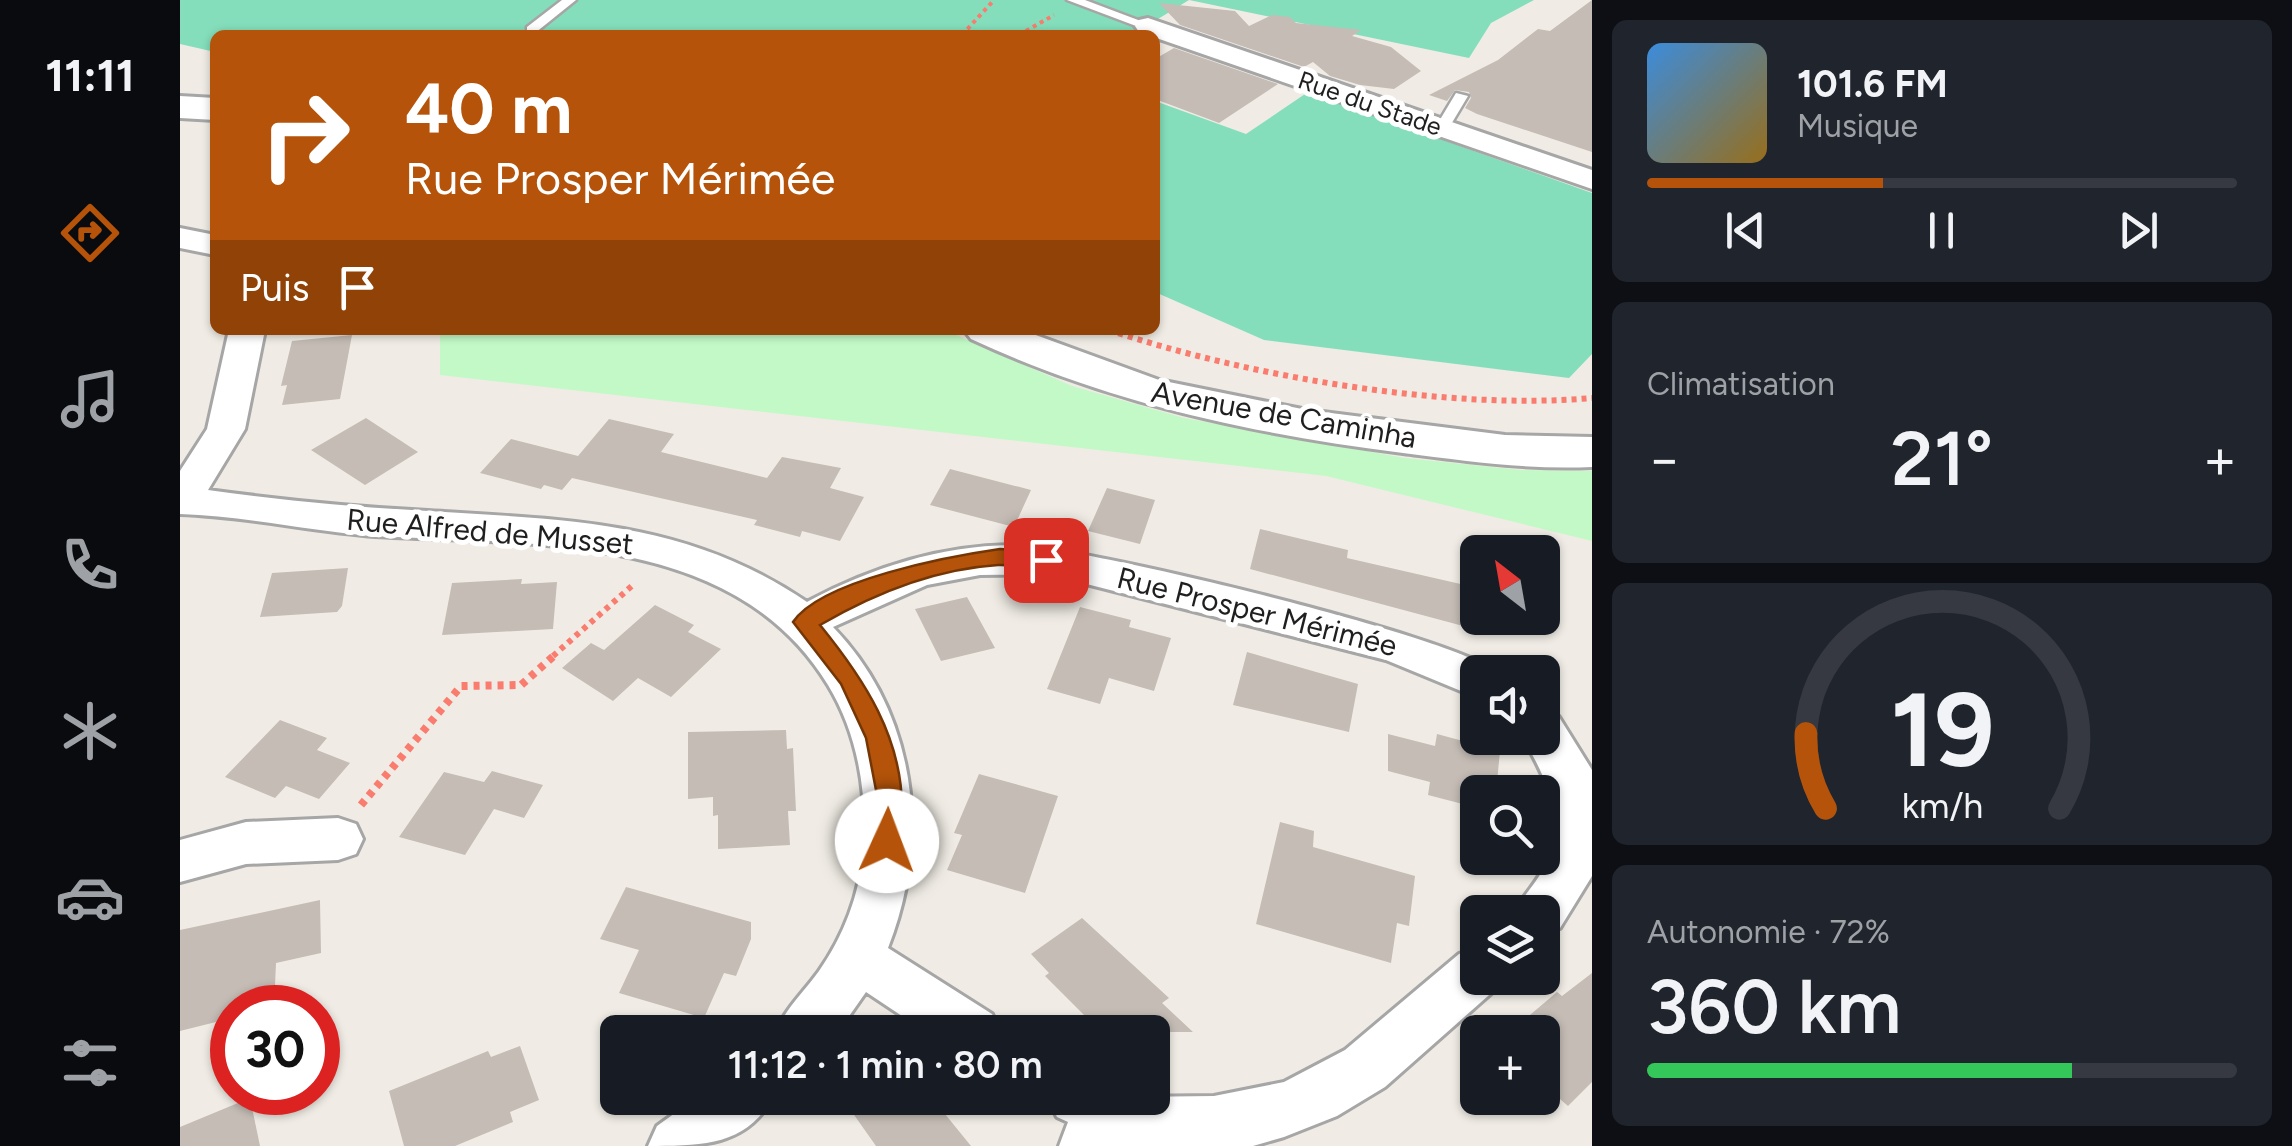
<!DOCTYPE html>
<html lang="fr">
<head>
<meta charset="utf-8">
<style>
  :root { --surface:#171b24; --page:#20242c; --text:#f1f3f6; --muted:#9ea1a6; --line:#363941; --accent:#b45309 }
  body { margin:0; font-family:Figtree,sans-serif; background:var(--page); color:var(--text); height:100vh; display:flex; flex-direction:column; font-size:38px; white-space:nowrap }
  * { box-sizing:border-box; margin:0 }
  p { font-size:32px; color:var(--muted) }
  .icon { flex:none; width:55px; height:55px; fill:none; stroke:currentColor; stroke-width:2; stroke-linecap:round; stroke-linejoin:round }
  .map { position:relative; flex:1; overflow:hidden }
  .details { display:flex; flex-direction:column; gap:20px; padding:20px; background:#0d0f14; width:700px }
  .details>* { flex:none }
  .banner { position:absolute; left:30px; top:30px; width:950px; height:305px; border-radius:15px; box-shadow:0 2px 8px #0004; background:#b45309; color:#fff; overflow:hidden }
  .needle { width:65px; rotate:329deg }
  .controls { position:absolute; left:1280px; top:535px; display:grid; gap:20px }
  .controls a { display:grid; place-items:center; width:100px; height:100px; border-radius:15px; background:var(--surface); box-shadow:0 2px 8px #0004; font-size:50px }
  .speed { position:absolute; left:30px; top:985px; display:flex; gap:20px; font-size:50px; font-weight:700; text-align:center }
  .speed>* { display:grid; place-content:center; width:130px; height:130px; border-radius:50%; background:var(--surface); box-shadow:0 2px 8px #0004; line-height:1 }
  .speed .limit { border:15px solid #d22; background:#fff; color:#111 }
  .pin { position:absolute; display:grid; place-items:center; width:85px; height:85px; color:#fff; margin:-42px; border-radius:20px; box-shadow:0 5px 15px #0006 }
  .me { position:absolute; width:110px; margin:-55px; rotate:2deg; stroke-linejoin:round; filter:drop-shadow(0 0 8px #0008) }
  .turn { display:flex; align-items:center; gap:35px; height:210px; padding:0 30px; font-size:45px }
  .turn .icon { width:130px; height:130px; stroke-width:2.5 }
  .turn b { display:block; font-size:70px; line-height:85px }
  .then { display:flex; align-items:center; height:95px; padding:0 30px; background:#0003; gap:20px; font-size:38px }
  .big { font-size:75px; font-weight:600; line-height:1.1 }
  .details .tile { flex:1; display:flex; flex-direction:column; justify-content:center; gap:15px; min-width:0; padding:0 35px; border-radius:15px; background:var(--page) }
  .details .dial { align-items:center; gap:0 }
  .dial svg { height:260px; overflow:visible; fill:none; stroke:var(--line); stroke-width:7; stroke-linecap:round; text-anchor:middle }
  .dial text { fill:var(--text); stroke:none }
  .song { display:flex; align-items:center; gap:30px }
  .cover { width:120px; height:120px; border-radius:15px; background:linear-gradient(135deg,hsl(210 70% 55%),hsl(40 70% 35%)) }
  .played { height:10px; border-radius:5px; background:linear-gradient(90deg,var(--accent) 40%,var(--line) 40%) }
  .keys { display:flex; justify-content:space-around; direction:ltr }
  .heat { display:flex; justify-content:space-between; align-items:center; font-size:55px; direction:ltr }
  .charge { height:15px; border-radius:8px; background:linear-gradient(90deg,#34c759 72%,var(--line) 0) }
  .trip { position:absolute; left:420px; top:1015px; width:570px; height:100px; border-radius:15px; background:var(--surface); box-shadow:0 2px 8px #0004; font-weight:600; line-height:100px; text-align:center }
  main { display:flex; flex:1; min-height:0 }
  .dock { display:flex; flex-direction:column; width:180px; justify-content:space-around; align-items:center; background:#090b0e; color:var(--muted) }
  .dock .icon { width:70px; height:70px }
  .dock .active { color:var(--accent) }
  .dock b { font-size:45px; color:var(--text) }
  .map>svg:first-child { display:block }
  .park { fill:#c3f9c7 }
  .pitch { fill:#84debb }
  .building { fill:#c4bcb5 }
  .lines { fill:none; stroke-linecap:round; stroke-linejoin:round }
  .service-casing { stroke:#a6a6a6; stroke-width:5 }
  .minor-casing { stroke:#a6a6a6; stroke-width:6 }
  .tertiary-casing { stroke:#a6a6a6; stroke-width:6 }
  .path-far2 { stroke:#f97c6e; stroke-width:4; stroke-dasharray:4 4; stroke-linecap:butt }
  .path-far1 { stroke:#f97c6e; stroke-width:6; stroke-dasharray:5 5; stroke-linecap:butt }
  .path { stroke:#f97c6e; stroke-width:8; stroke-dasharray:6 6; stroke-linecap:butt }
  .service { fill:#fff; fill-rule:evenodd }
  .minor { fill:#fff; fill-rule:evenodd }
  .tertiary { fill:#fff; fill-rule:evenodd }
  .route { fill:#b45309; stroke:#753606; stroke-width:2.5 }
  .labels { text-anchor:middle; stroke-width:10; stroke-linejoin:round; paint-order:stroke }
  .far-street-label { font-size:25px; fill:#1f1f1f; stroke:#fff }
  .street-label { font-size:30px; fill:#1f1f1f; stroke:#fff }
</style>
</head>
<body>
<main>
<nav class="dock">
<b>11:11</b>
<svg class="icon active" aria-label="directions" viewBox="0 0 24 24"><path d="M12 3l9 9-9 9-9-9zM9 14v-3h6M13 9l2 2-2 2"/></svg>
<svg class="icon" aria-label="music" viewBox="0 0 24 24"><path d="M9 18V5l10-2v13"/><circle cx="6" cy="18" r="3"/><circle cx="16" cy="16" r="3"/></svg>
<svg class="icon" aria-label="phone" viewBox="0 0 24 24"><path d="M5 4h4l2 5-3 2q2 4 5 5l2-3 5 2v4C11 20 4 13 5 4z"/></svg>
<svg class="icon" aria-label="climate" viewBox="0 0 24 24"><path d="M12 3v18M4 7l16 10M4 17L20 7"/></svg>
<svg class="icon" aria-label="car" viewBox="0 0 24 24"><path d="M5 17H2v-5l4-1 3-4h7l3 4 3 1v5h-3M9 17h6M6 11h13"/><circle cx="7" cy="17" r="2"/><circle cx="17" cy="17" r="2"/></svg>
<svg class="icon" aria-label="filters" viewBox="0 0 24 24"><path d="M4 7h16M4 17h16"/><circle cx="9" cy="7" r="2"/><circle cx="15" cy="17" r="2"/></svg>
</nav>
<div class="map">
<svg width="1412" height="1146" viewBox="0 0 1412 1146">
  <rect width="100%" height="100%" fill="#f0ece5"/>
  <path class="park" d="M 260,330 L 765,330 L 892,386 L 1004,418 L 1225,458 L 1341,470 L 1412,471 L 1412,541 L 1146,476 L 260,375 Z"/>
  <path class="pitch" d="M 0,0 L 1354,0 L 1311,23 L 1289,58 L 1009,0 L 952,35 L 35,35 L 35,52 L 0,44 Z
    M 1128,92 L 1412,193 L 1412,354 L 1389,378 L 1084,340 L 975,292 L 975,101 L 1066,134 Z"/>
  <path class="building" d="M 1412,0 L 1412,152 L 1297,114 L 1285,108 L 1291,98 L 1289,92 L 1275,90 L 1267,101 L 1249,95 L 1318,60 L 1358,29 L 1370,31 Z
    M 979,3 L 1055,11 L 1069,26 L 1092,15 L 1110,17 L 1116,23 L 1181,30 L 1172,36 L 1211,47 L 1241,71 L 1214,89 L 1180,85 L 1150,76 L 1133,62 L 1124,67 L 1000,25 Z
    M 994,48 L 1098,84 L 1039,123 L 975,99 L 975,59 Z
    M 172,335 L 160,399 L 102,405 L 107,385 L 101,386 L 112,341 Z
    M 186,418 L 238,452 L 185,485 L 131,450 Z
    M 429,419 L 494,434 L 481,452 L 587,478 L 602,457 L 661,468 L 650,488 L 684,497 L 660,541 L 622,531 L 620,537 L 574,525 L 577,520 L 392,478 L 382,490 L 364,485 L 361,489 L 300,473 L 331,439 L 398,456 Z
    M 770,469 L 851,490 L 834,527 L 750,505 Z
    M 927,488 L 975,500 L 960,544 L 908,531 Z
    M 1080,529 L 1168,550 L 1167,558 L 1298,588 L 1298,630 L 1070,569 Z
    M 168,568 L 162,606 L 157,612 L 80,617 L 92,573 Z
    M 342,579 L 341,584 L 377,582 L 373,629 L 262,635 L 272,583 Z
    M 787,597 L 815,648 L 761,661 L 735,609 Z
    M 475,605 L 514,625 L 508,632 L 541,649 L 491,697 L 458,678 L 433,701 L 382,668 L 411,643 L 424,650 Z
    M 900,607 L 951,620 L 949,627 L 991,638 L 974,691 L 929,678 L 920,704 L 867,689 Z
    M 1067,652 L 1178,684 L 1169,732 L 1053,705 Z
    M 100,720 L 147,738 L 137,750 L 170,763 L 139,799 L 106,786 L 95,798 L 45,777 Z
    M 606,730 L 607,749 L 613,748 L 616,811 L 608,811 L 610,845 L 538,849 L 538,815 L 533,816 L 533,797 L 508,799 L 508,732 Z
    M 1208,734 L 1255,746 L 1257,734 L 1320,751 L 1316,792 L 1298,792 L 1298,808 L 1248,795 L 1250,782 L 1208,771 Z
    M 312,771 L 363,785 L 344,818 L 314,809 L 285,855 L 219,837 L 264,772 L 304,782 Z
    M 799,774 L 878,796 L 845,893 L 767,870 L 782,835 L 774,833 Z
    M 1100,822 L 1134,831 L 1133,847 L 1235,876 L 1229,926 L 1217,923 L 1211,963 L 1076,924 Z
    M 446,887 L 571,922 L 571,939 L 556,976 L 544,973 L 524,1018 L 439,993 L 459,950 L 420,939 Z
    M 140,900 L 141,953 L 96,963 L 94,1008 L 52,1008 L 52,1018 L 0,1031 L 0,930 Z
    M 902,918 L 989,998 L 982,1003 L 1013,1032 L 921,1032 L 865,976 L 869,973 L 851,954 Z
    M 1412,973 L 1412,1082 L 1388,1106 L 1380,1099 L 1361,1115 L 1340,1098 L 1362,1098 L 1362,1032 L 1330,1032 L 1377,992 L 1382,996 Z
    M 340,1046 L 359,1100 L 330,1112 L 333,1122 L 275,1146 L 224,1146 L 209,1091 L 308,1051 L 311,1057 Z
    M 70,1098 L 80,1146 L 0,1146 L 0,1127 Z
    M 693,1098 L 752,1098 L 791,1146 L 696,1146 L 672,1112 Z"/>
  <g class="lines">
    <g class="service-casing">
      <path id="service" d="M 382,0 L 396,0 L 355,33 L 347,33 L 347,27 Z
        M 887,0 L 905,0 L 974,26 L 964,29 Z
        M 1276,93 L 1288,96 L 1267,131 L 1257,131 L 1255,128 Z"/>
    </g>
    <g class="minor-casing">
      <path id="minor" d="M 968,18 L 1412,170 L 1412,189 L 959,32 L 955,26 L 959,20 Z
        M 0,228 L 35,235 L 35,255 L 0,248 Z
        M 49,330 L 85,330 L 65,429 L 28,490 C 101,500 174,507 248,511 C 387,520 507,520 627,602 C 690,568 760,546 831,545 C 893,544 1278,637 1316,672 L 1298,672 L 1298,698 L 1206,660 L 867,574 L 800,575 L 747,585 L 653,627 C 737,714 751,839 708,948 L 812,1014 L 820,1032 L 746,1032 L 686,992 L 658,1032 L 596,1032 C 605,1009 624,992 639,971 C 663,937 680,894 683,852 C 688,795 678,734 648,685 C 554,531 352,545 195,536 C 130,531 65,516 0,514 L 0,471 L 27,429 Z
        M 1362,712 L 1379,717 L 1412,770 L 1412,876 L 1380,928 L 1362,934 L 1362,912 L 1335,912 C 1343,895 1358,882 1365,865 C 1386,817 1366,778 1343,738 L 1362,738 Z
        M 158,818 L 176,824 L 183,839 L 176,854 L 158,860 L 66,864 L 0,882 L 0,840 L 66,822 Z
        M 1298,947 L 1298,978 L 1322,978 L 1317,988 L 1205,1087 L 1157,1116 L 1104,1137 L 1073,1146 L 879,1146 L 888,1122 L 877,1117 L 868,1098 L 1034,1096 L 1104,1082 L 1165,1050 L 1279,954 Z
        M 516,1098 L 592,1098 C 567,1146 521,1146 468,1146 L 477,1126 Z"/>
    </g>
    <g class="tertiary-casing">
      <path id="tertiary" d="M 0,96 L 35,98 L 35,120 L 0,118 Z
        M 784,330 L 842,330 L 979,380 L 1127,410 L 1325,435 L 1412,437 L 1412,467 C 1348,470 1286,461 1223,453 C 1073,434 928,403 791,339 Z"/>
    </g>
    <path class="path-far2" d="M 782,35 L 814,0
      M 839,35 L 874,15"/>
    <path class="path-far1" d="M 929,330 C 1066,376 1268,411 1412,398
      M 373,656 L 454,584"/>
    <path class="path" d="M 181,805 L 281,686 L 341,685 L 376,654"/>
    <use href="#service" class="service"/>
    <use href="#minor" class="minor"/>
    <use href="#tertiary" class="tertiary"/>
  </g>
  <path class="route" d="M 820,549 L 866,552 L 878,560 C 865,575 836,564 818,565 C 754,569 695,593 640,625 C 684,679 723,738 722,811 C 721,824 723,837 717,849 L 698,849 L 694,841 L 696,790 L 686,738 L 661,684 L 613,622 C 641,580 771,556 820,549 Z"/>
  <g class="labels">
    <g class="far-street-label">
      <text transform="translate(1190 103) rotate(19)" y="9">Rue du Stade</text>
    </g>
    <g class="street-label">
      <text transform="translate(1104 415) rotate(10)" y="10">Avenue de Caminha</text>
      <text transform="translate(310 532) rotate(5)" y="10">Rue Alfred de Musset</text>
      <text transform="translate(1077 612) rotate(14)" y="10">Rue Prosper Mérimée</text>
    </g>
  </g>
</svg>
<div class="controls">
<a><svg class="needle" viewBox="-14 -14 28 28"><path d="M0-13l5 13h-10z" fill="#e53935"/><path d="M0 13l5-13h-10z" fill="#9ea1a6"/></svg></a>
<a><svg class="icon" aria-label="sound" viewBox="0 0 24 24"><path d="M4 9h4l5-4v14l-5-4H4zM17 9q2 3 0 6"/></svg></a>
<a><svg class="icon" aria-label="search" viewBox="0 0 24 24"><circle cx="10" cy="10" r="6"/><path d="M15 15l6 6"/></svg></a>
<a><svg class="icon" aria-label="layers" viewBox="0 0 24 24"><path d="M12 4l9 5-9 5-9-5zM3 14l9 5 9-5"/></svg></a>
<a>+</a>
</div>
<div class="speed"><div class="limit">30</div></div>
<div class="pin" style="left:866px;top:560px;background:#d93025"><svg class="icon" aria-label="arrive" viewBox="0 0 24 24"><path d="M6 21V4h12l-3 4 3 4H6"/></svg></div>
<svg class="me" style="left:707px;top:841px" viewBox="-20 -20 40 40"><circle r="19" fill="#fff"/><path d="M0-13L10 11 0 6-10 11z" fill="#b45309"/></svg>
<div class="trip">11:12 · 1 min · 80 m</div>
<div class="banner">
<div class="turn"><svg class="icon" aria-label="right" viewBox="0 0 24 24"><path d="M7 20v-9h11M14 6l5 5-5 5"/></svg><div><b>40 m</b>Rue Prosper Mérimée</div></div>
<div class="then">Puis<svg class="icon" aria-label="arrive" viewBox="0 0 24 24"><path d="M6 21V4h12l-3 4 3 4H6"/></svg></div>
</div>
</div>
<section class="details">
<div class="tile">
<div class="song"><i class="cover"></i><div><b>101.6 FM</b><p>Musique</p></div></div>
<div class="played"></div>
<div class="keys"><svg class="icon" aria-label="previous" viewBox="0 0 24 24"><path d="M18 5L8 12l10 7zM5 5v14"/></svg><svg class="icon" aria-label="pause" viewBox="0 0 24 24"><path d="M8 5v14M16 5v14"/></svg><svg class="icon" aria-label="next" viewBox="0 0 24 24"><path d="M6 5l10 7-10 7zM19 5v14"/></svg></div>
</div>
<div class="tile"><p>Climatisation</p>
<div class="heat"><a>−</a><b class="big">21°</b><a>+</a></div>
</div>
<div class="tile dial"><svg viewBox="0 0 100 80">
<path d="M14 69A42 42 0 1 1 86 69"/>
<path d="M14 69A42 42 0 0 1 8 46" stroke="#b45309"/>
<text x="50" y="56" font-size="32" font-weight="700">19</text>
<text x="50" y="72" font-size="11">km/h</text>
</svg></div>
<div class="tile"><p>Autonomie · 72%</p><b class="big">360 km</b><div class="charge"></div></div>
</section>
</main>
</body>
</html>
